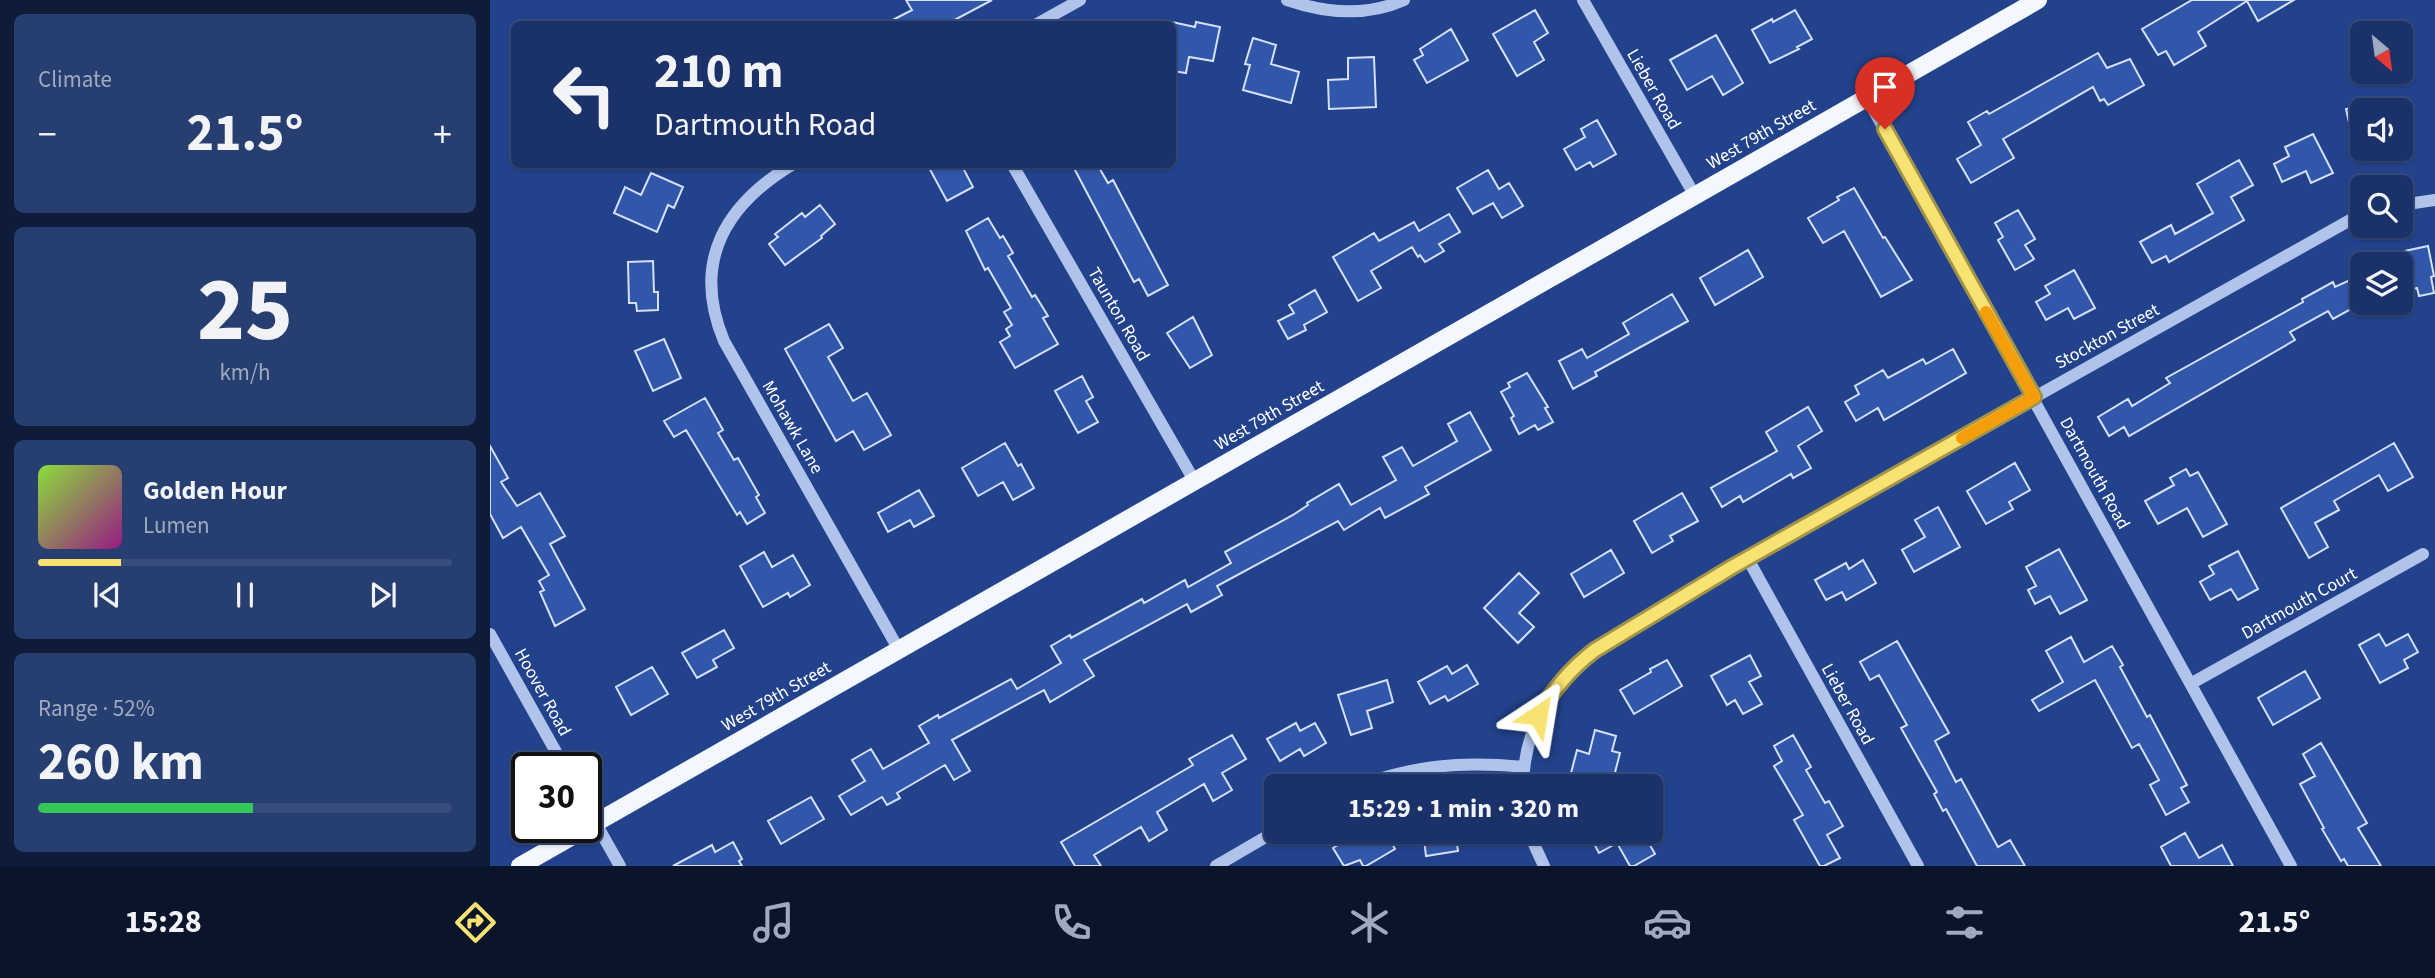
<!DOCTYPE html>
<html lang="en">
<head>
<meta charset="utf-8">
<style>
  :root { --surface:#1a3269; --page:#273e71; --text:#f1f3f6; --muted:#9faac0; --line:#384d7d; --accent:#f8e271 }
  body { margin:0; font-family:"Source Sans 3",sans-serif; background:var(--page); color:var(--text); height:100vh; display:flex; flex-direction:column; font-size:26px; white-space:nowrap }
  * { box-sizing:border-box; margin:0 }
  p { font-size:23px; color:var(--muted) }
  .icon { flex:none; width:38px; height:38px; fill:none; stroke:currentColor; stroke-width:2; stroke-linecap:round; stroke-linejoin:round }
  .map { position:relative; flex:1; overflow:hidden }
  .details { display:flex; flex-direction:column; gap:14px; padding:14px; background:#0e1c3a; width:490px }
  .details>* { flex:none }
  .hud { position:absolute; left:21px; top:21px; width:665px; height:147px; border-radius:10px; box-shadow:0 2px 5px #0004,0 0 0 2px var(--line); background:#1a3269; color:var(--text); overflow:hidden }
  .needle { width:46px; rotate:151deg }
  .controls { position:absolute; left:1860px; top:21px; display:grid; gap:14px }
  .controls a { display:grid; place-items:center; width:63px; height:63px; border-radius:10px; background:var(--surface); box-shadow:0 2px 5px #0004,0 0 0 2px var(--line); font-size:35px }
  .speed { position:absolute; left:21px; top:752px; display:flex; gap:14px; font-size:35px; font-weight:700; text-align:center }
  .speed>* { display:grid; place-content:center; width:91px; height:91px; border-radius:50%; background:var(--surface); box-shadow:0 2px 5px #0004,0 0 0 2px var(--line); line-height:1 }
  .speed .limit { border:4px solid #111; border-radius:10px; background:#fff; color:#111 }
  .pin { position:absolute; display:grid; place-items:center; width:60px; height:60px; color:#fff; margin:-72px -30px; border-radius:50% 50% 50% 0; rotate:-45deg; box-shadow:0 0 7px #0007 }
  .pin .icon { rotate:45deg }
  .me { position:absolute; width:77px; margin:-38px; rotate:33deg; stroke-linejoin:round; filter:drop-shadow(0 0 5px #0008) }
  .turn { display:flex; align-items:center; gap:24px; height:147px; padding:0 28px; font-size:32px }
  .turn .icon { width:91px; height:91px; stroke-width:2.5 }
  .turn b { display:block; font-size:49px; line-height:60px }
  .big { font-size:52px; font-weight:700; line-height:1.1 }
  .details .tile { flex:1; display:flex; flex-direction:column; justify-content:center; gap:10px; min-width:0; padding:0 24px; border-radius:10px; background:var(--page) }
  .details .dial { align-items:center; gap:0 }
  .dial b { font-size:91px; line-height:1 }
  .song { display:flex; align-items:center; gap:21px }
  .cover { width:84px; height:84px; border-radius:10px; background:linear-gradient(135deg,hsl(90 70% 55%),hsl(310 70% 35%)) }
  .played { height:7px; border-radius:4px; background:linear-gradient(90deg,var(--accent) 20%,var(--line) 20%) }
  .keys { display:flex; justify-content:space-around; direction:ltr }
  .heat { display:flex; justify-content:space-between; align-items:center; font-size:38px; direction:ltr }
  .charge { height:10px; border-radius:5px; background:linear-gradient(90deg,#34c759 52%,var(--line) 0) }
  .trip { position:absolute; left:774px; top:774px; width:399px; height:70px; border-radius:10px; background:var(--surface); box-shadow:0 2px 5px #0004,0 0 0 2px var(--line); font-weight:700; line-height:70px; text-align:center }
  .dock { display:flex; height:112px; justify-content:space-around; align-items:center; background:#0a142a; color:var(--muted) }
  .dock .icon { width:49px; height:49px }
  .dock .selected { color:var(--accent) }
  .dock b { font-size:32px; color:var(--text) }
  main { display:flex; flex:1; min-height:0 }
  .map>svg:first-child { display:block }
  .building { fill:#3157aa; stroke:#d5e0f8; stroke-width:2 }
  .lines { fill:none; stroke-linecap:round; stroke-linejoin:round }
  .minor { stroke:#b0c3eb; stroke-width:12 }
  .major { stroke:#f5f7fe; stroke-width:18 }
  .route-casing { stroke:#a19349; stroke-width:18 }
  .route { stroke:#f8e271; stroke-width:12 }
  .slow { stroke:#f59e0b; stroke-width:12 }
  .labels { text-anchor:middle; stroke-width:7; stroke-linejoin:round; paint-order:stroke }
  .street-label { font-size:18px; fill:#fff; stroke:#22428c }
</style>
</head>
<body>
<main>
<section class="details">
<div class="tile"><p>Climate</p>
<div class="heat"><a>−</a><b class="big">21.5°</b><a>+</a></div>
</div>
<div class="tile dial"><b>25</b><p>km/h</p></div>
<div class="tile">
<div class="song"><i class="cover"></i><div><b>Golden Hour</b><p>Lumen</p></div></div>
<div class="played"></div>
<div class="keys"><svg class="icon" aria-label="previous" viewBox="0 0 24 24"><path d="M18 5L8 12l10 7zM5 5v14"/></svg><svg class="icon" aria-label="pause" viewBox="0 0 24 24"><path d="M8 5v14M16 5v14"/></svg><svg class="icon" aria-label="next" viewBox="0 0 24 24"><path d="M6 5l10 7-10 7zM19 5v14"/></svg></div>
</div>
<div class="tile"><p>Range · 52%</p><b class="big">260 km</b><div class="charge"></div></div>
</section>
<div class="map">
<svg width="1945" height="866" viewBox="0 0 1945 866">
  <rect width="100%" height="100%" fill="#22428c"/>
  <path class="building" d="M 416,0 L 502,0 L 457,24 L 395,24 L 422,10 Z
    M 1702,0 L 1804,0 L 1768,21 L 1757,1 L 1708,32 L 1716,46 L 1684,65 L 1676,51 L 1668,55 L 1652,29 Z
    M 1045,10 L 1058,33 L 1044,42 L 1054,60 L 1027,76 L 1003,34 Z
    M 1305,10 L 1322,39 L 1307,47 L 1309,49 L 1280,63 L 1262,30 L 1282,19 L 1283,22 Z
    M 682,22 L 705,27 L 706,22 L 730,27 L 723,61 L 699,57 L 696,73 L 682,71 Z
    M 961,29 L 978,60 L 937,83 L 924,60 L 933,55 L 930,49 Z
    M 1226,35 L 1253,83 L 1233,95 L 1222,76 L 1197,90 L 1180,60 Z
    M 763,38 L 786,45 L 781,64 L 809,72 L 801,103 L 753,90 L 760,65 L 755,64 Z
    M 1608,53 L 1617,68 L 1640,59 L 1654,85 L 1618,105 L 1614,99 L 1610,101 L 1603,87 L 1513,139 L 1524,158 L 1481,183 L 1467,159 L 1491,145 L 1478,122 L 1497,111 L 1499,114 Z
    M 884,57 L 886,107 L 839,109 L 838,80 L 858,79 L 858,58 Z
    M 1872,106 L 1872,153 L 1866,154 L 1856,109 Z
    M 1107,120 L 1126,154 L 1103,167 L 1100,162 L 1086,170 L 1074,149 L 1095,137 L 1091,129 Z
    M 1823,134 L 1843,173 L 1821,183 L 1816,171 L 1792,182 L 1784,164 L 1799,156 L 1795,147 Z
    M 1749,160 L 1763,185 L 1741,197 L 1754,220 L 1679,262 L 1676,256 L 1662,263 L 1650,242 L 1681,225 L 1685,234 L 1723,213 L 1707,184 Z
    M 437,164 L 471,164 L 483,187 L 457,201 Z
    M 595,164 L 607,164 L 618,183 L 623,180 L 678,285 L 658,296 L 649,279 L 644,282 L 585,170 Z
    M 998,170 L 1009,189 L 1019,183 L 1033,206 L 1012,218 L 1003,203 L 983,214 L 967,188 Z
    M 161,173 L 193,187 L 184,208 L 178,205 L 167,232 L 124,213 L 135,187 L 151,195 Z
    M 1364,188 L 1393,238 L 1395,237 L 1422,280 L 1391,297 L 1354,231 L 1333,243 L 1318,218 L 1349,200 L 1347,197 Z
    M 330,205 L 345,224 L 331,236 L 332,238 L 295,265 L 279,244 L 288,237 L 285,234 L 312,213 L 315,217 Z
    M 1528,210 L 1545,239 L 1535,245 L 1544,259 L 1525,270 L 1508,240 L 1513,237 L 1505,223 Z
    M 959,214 L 970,232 L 949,244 L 954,251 L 935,262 L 930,255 L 928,257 L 922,247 L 881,271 L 891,288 L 868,301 L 843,257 L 884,233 L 889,241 L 924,222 L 929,231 Z
    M 498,218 L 510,238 L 513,236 L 523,253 L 518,256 L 542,297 L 545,295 L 558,316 L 553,318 L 568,344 L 525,368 L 510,342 L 520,336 L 516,329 L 522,325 L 514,312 L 521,308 L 498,268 L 495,270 L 476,231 Z
    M 1938,246 L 1944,276 L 1941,277 L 1944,293 L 1929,296 L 1927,288 L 1916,291 L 1914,282 L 1911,283 L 1911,264 L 1882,264 L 1882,258 Z
    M 1258,250 L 1273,277 L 1225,305 L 1210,278 Z
    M 163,261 L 164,292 L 168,292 L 168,310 L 147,311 L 146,303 L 139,303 L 138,262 Z
    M 1584,270 L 1605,308 L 1584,319 L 1578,308 L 1556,320 L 1546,302 L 1560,294 L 1555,286 Z
    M 1860,280 L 1872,303 L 1843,319 L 1838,311 L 1800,332 L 1805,340 L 1639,436 L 1634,427 L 1619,436 L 1608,417 L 1638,399 L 1642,406 L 1680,383 L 1676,378 L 1813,302 L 1812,299 L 1843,282 L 1845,287 Z
    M 825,290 L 837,312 L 814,325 L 816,330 L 798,339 L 788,321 L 804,313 L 799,305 Z
    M 1182,294 L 1198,321 L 1105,372 L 1107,376 L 1083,389 L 1069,361 L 1092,349 L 1097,358 L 1139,334 L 1133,323 Z
    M 703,317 L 722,355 L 700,368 L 677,333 Z
    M 339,324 L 353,348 L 338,357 L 363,401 L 377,393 L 401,435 L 374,450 L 363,431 L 346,441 L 295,349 Z
    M 174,339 L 191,378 L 163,391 L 145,351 Z
    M 1463,349 L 1476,373 L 1394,420 L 1388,408 L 1366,421 L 1355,402 L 1369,394 L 1365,386 L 1393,370 L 1398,378 L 1433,359 L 1436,364 Z
    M 1037,373 L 1058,407 L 1055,408 L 1063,422 L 1048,430 L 1045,425 L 1029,434 L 1021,418 L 1024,416 L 1011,392 L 1020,387 L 1018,383 Z
    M 592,376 L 603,397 L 596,401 L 608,422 L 588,433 L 565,391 Z
    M 215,398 L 233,430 L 228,433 L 244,460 L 248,458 L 269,495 L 266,497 L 275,513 L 257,524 L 250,512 L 247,515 L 196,430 L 184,437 L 174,421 Z
    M 1318,407 L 1332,431 L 1308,446 L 1321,468 L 1303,478 L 1301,474 L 1253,502 L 1250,496 L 1232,507 L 1221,488 L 1287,451 L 1276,432 Z
    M 980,412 L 1001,450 L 935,487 L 939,494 L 895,518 L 890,508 L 854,530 L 848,521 L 727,586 L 732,595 L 701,612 L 697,604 L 594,660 L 604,676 L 560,702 L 554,690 L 462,740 L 480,771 L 464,780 L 455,765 L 407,793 L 410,798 L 397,805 L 392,797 L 361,815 L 349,796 L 375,781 L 362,760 L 381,749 L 393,769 L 439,743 L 429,726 L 448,715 L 449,718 L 521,679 L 527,689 L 571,663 L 561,646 L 580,635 L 581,638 L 652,599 L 654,603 L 695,580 L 698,587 L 741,563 L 735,552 L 803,515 L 818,505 L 817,503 L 849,484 L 861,505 L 906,480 L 893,457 L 912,447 L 923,466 L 967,441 L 958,424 Z
    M 515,443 L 528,466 L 531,464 L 544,488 L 523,500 L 513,482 L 488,496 L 472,468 Z
    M 1904,443 L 1923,477 L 1898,491 L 1889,475 L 1844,501 L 1849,510 L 1825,523 L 1838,547 L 1819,558 L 1791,508 Z
    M 0,446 L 18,478 L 11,482 L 27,506 L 50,493 L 75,536 L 60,544 L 95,609 L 65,626 L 50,592 L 54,590 L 49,581 L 59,575 L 31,527 L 13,538 L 0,514 Z
    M 1525,463 L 1540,490 L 1519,502 L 1523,509 L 1496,524 L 1477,491 Z
    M 1696,469 L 1700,476 L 1708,472 L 1737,524 L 1713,537 L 1697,508 L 1668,524 L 1655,501 L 1684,485 L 1680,478 Z
    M 429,490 L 444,516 L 424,527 L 420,520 L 398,532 L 388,513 Z
    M 1192,493 L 1208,521 L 1180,536 L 1183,541 L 1162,553 L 1144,521 Z
    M 1448,507 L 1470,547 L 1424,572 L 1412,550 L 1435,537 L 1425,520 Z
    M 1569,549 L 1597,600 L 1570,614 L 1560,596 L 1545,604 L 1538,590 L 1546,586 L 1536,567 Z
    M 1121,550 L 1134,573 L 1094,597 L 1081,574 Z
    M 1748,551 L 1768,589 L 1748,600 L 1741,589 L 1720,600 L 1710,582 L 1724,574 L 1719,566 Z
    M 274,552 L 282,567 L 303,555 L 320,585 L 300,597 L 298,593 L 273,607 L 250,566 Z
    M 1373,560 L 1386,583 L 1356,600 L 1352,592 L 1336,600 L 1325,580 L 1356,563 L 1359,569 Z
    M 1029,573 L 1049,593 L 1029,613 L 1044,627 L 1028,643 L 994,608 Z
    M 234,630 L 244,648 L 223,660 L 227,667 L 207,678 L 192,653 Z
    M 1889,634 L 1896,646 L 1918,634 L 1928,652 L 1914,660 L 1918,668 L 1890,683 L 1869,645 Z
    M 1581,637 L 1594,662 L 1622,646 L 1633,665 L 1630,667 L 1657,717 L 1660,715 L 1697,785 L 1691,788 L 1699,802 L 1676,815 L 1660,785 L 1669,780 L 1649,744 L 1642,748 L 1605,680 L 1549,711 L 1542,700 L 1573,682 L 1556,651 Z
    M 1407,641 L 1459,733 L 1445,741 L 1466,782 L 1471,779 L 1508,847 L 1520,840 L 1535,866 L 1487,866 L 1456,809 L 1453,811 L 1444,794 L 1447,792 L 1411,728 L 1417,725 L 1389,675 L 1380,680 L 1370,662 Z
    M 1260,655 L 1271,676 L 1259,682 L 1272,704 L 1253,714 L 1245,700 L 1237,705 L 1221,676 Z
    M 1177,660 L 1192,686 L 1144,714 L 1130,690 L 1161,672 L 1160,669 Z
    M 977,665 L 988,684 L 958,701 L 955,696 L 940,704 L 928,682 L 957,666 L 962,674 Z
    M 162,667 L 178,694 L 141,715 L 126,687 Z
    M 1815,671 L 1830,698 L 1783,725 L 1768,698 Z
    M 897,680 L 903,702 L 877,711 L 882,728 L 861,735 L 848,695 Z
    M 806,723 L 810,731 L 825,723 L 836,743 L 814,756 L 810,749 L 790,761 L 777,739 Z
    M 1105,730 L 1126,736 L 1122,751 L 1130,753 L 1122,784 L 1081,773 L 1087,750 L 1099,754 Z
    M 742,735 L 756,759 L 732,773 L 742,790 L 723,801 L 714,784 L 667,812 L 677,830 L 659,841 L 651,827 L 604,855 L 611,866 L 585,866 L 571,842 L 703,765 L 699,759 Z
    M 1303,735 L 1321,767 L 1316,770 L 1335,803 L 1339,801 L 1353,826 L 1337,835 L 1350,858 L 1334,866 L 1330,866 L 1304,820 L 1313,815 L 1284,766 L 1292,761 L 1284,746 Z
    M 1831,743 L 1877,823 L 1868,828 L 1891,866 L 1858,866 L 1854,859 L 1851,861 L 1832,829 L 1834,828 L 1810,784 L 1825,776 L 1813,754 Z
    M 321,797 L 334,819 L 291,844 L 278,821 Z
    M 888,831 L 895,831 L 905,849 L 876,866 L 873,866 L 870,860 L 854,866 L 843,848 L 867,834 L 871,841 Z
    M 933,831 L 965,831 L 968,851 L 936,856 Z
    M 1097,831 L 1152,831 L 1165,854 L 1144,866 L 1140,866 L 1127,843 L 1109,853 Z
    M 1695,833 L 1709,858 L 1732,845 L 1743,866 L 1681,866 L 1671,847 Z
    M 243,842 L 252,859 L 249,861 L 252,866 L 183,866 L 222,845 L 225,852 Z"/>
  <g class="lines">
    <path class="minor" d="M 797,0 C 835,13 876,17 914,0
      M 1093,0 L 1205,196
      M 547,24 L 590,0
      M 1377,98 L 1801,866
      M 303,164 C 235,205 201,262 234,341 L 409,650
      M 522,164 L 705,482
      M 1911,205 L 1945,200
      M 1258,559 L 1428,866
      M 0,634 L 75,768
      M 1702,683 L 1933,554
      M 867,786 C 927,765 970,761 1034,767
      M 1033,786 C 1034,728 1060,684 1105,650 L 1242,567 L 1862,219 L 1872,215
      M 96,806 L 130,866
      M 1038,831 L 1054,866
      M 726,866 L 786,831"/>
    <path class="major" d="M 30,866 L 1548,0"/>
  </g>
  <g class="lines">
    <g class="route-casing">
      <path id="route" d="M 1048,715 C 1064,689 1080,669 1105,650 L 1242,567 L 1544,397 L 1395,129"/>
    </g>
    <use href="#route" class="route"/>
    <path class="slow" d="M 1472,438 L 1544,397 L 1496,312"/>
  </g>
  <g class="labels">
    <g class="street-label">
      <text transform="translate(1164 89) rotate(60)" y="6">Lieber Road</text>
      <text transform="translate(1271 134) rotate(-30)" y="6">West 79th Street</text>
      <text transform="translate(629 314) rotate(60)" y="6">Taunton Road</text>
      <text transform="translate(1617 336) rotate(-29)" y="6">Stockton Street</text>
      <text transform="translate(779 415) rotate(-30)" y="6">West 79th Street</text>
      <text transform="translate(303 427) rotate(60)" y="6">Mohawk Lane</text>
      <text transform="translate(1605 473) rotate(61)" y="6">Dartmouth Road</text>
      <text transform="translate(1809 603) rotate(-29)" y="6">Dartmouth Court</text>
      <text transform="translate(53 692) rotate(61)" y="6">Hoover Road</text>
      <text transform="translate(286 696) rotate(-30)" y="6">West 79th Street</text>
      <text transform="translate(1358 704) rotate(61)" y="6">Lieber Road</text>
    </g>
  </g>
</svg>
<div class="controls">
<a><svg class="needle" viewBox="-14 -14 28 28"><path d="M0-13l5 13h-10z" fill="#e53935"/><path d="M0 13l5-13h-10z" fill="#9faac0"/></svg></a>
<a><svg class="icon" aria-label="sound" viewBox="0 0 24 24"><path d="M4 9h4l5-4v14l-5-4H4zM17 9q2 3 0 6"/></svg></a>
<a><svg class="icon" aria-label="search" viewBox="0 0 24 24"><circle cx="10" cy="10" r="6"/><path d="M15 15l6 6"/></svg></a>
<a><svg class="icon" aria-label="layers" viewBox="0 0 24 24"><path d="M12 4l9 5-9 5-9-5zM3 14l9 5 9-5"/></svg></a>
</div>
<div class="speed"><div class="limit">30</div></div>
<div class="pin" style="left:1395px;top:129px;background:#d93025"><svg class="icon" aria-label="arrive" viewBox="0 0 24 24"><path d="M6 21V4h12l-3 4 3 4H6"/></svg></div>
<svg class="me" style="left:1048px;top:715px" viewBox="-20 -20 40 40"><path d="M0-17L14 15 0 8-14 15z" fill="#f8e271" stroke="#fff" stroke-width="4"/></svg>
<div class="trip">15:29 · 1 min · 320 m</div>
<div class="hud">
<div class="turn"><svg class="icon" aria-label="left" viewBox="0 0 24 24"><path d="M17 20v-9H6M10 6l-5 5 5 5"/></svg><div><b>210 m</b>Dartmouth Road</div></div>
</div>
</div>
</main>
<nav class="dock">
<b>15:28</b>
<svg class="icon selected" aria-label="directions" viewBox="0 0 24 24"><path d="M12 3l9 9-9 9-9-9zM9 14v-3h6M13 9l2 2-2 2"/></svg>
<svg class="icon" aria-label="music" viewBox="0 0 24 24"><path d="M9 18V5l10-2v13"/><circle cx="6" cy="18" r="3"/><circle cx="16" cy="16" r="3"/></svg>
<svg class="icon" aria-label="phone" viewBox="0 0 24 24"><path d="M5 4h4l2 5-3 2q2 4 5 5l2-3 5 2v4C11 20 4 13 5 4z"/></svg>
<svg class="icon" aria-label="climate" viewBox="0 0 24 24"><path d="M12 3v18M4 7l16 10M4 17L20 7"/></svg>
<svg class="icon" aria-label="car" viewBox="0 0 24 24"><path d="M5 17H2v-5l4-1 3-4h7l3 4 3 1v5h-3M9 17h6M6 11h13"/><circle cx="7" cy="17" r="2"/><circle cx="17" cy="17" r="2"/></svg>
<svg class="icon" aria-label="filters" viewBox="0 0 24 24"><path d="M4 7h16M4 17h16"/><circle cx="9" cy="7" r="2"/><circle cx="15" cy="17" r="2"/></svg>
<b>21.5°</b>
</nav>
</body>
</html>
